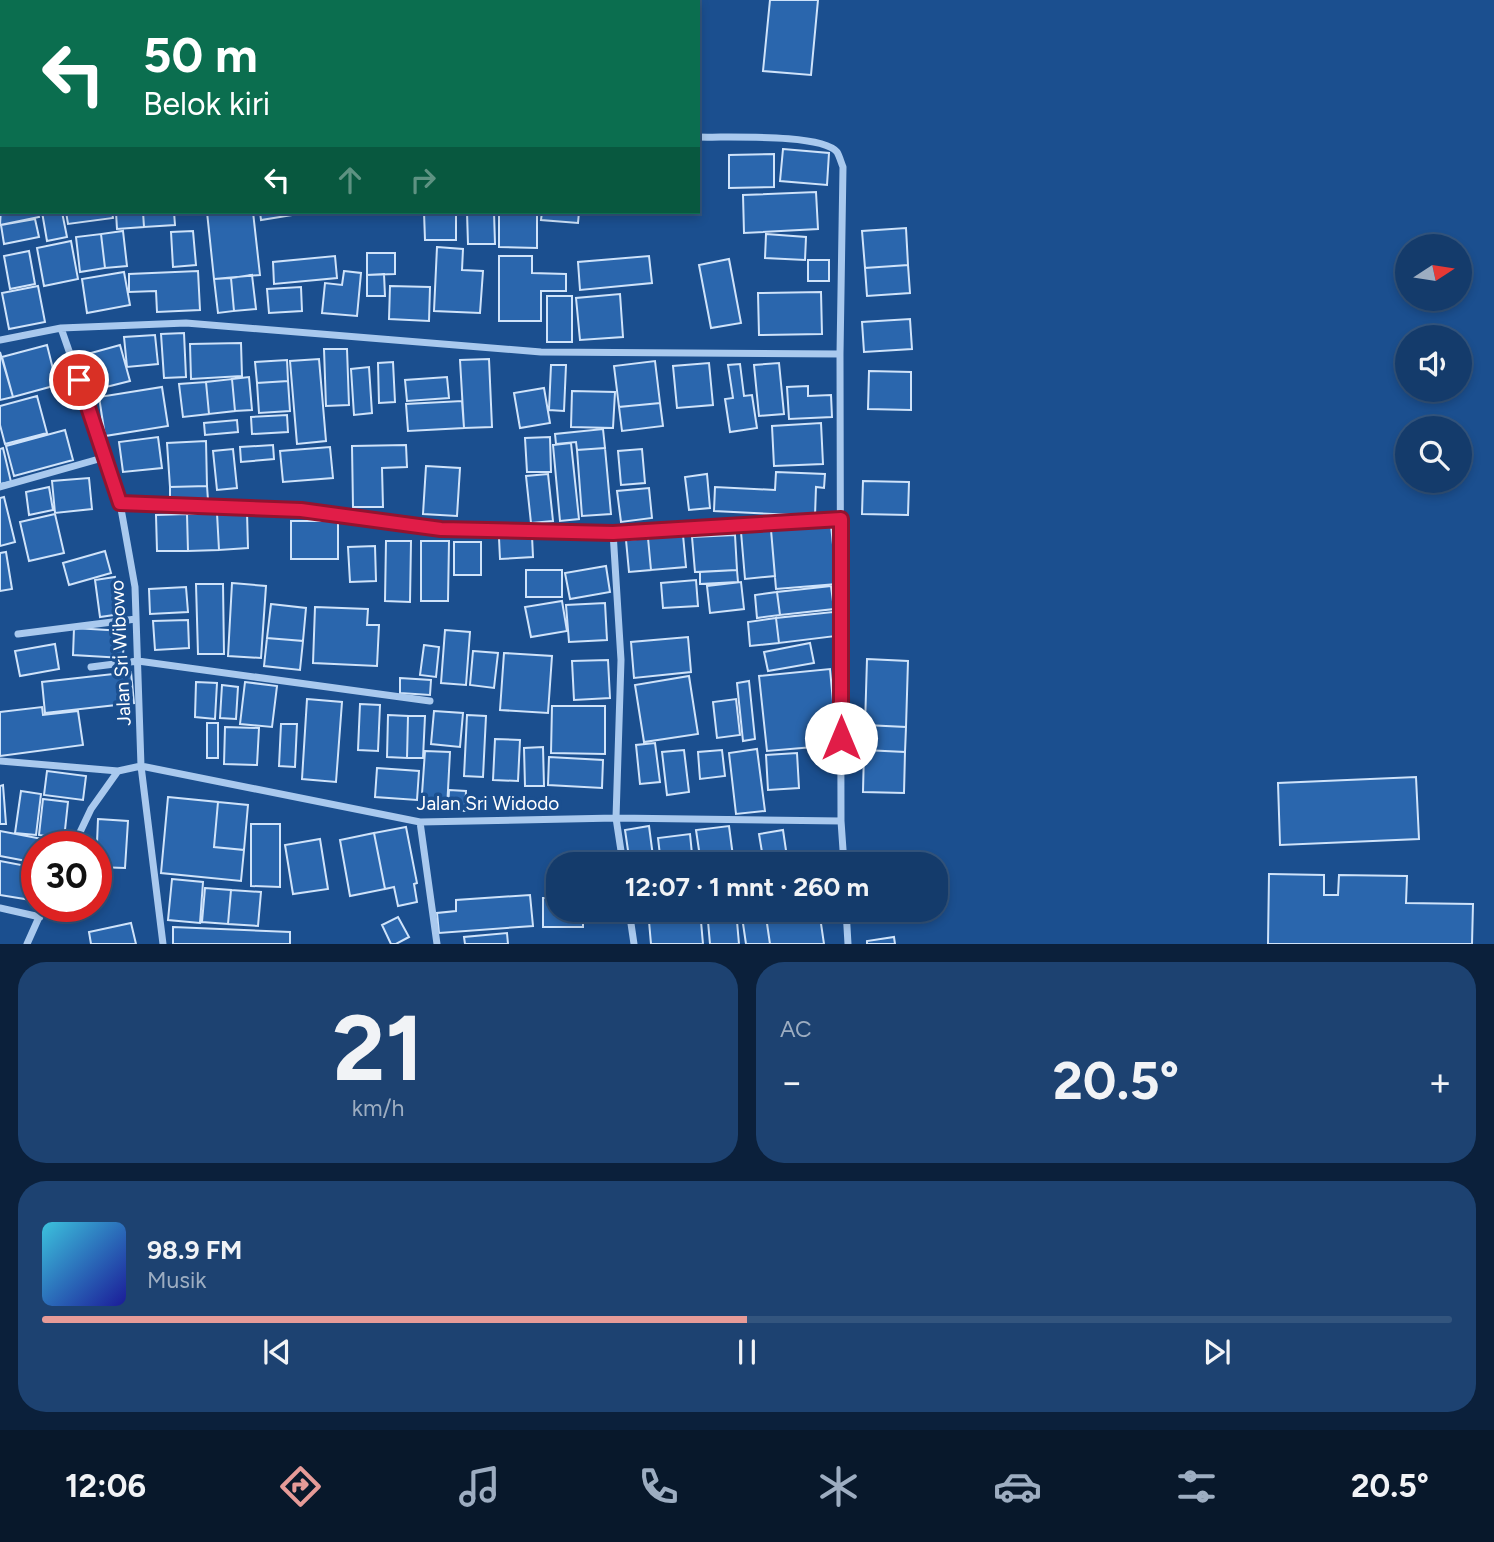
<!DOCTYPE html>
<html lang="id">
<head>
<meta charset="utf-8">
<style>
  :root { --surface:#143b6b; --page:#1d4271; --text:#f1f3f6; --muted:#9dadc1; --line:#33557e; --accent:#e69b98 }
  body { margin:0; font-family:Figtree,sans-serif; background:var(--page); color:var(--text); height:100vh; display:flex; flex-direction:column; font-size:26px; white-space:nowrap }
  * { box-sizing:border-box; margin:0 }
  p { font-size:23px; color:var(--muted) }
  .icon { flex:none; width:38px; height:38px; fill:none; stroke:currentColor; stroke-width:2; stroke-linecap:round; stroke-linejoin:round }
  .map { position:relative; height:944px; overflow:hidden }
  .panel { display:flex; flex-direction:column; gap:18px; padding:18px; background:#0b203b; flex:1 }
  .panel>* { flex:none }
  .top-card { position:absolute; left:0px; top:0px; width:700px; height:214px; box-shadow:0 4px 10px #0003,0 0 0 2px var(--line); background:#0b6e4f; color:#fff; overflow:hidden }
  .needle { width:46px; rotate:78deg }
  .controls { position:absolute; left:1395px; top:234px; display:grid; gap:14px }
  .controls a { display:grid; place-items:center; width:77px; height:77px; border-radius:50%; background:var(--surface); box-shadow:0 4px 10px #0003,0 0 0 2px var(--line); font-size:35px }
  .speed { position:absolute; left:21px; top:831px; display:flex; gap:14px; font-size:35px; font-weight:700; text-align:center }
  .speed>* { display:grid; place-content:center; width:91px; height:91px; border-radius:50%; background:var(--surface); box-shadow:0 4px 10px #0003,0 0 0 2px var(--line); line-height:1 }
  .speed .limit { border:10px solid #d22; background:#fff; color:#111 }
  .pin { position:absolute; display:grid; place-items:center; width:60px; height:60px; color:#fff; margin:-30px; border:4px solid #fff; border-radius:50%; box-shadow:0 2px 7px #0007 }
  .me { position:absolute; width:77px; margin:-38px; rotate:0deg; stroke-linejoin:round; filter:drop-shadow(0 0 5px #0008) }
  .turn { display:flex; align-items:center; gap:24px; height:147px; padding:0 28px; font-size:32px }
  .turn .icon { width:91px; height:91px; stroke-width:2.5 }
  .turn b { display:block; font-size:49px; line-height:60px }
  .lanes { display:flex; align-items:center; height:66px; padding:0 28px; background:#0003; justify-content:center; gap:35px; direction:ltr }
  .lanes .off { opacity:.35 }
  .big { font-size:52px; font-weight:700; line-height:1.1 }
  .panel .card { flex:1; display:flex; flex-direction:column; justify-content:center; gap:10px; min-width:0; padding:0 24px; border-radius:28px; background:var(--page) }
  .panel .dial { align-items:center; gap:0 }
  .dial b { font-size:91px; line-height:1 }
  .song { display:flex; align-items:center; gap:21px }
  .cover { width:84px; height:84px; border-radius:10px; background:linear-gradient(135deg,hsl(190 70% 55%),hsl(240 70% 35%)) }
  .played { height:7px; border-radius:4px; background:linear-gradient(90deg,var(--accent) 50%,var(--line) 50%) }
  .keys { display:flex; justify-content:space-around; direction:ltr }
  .heat { display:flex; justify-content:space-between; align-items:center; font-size:38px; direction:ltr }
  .panel .tiles { flex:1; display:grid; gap:18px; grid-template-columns:1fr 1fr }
  .card:last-child { grid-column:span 2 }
  .trip { position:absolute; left:546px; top:852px; width:402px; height:70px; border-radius:28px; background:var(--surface); box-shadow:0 4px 10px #0003,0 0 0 2px var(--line); font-weight:700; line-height:70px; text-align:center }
  .tab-bar { display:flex; height:112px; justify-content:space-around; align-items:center; background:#08182b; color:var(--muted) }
  .tab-bar .icon { width:49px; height:49px }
  .tab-bar .current { color:var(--accent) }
  .tab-bar b { font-size:32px; color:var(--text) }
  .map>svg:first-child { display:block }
  .building { fill:#2a66ad; stroke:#cfe3fa; stroke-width:2 }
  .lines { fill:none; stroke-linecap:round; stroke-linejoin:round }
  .lane { stroke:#a9c9ee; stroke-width:5 }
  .street { stroke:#a9c9ee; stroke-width:7 }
  .route-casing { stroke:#92132f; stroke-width:18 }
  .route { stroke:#e11d48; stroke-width:12 }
  .labels { text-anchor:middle; stroke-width:7; stroke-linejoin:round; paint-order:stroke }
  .street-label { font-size:19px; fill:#fff; stroke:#1b4f8f }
</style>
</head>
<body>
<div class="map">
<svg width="1494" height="944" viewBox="0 0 1494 944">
  <rect width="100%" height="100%" fill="#1b4f8f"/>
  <path class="building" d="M 770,0 L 818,0 L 811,75 L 763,71 Z
    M 783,149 L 829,153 L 827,185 L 780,181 Z
    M 774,154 L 774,187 L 729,188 L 729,155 Z
    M 2,192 L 2,212 L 38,212 L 39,217 L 0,225 Z
    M 816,192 L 818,229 L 744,233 L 743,195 Z
    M 42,212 L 62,212 L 67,237 L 47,241 Z
    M 66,212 L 112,212 L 113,218 L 68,224 Z
    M 116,212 L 143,212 L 144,227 L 117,229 Z
    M 143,212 L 174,212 L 175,225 L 144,227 Z
    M 207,212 L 253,212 L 260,275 L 214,279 Z
    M 260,212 L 299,212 L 299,214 L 261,220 Z
    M 424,212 L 456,212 L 456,240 L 425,240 Z
    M 467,212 L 494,212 L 495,244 L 468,244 Z
    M 499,212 L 537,212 L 537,248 L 499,247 Z
    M 542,212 L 579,212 L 578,223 L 541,220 Z
    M 35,219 L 39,237 L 4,244 L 1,225 Z
    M 906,228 L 908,265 L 865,268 L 862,231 Z
    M 123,231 L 127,266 L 105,268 L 101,234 Z
    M 193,231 L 196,265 L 173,267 L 171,232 Z
    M 101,234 L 105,268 L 80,272 L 76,237 Z
    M 766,234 L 806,237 L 805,260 L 765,258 Z
    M 71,241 L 78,279 L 44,286 L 37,248 Z
    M 437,247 L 463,249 L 462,270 L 483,271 L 480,313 L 434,311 Z
    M 29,251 L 35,284 L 10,289 L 4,256 Z
    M 367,253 L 395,253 L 395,274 L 367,275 Z
    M 335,256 L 337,278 L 274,284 L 273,262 Z
    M 499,256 L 532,256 L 532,273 L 566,274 L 566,291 L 541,291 L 541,321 L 499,321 Z
    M 649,256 L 652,283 L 580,290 L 578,262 Z
    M 729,259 L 741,323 L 711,328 L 699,265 Z
    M 808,260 L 829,260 L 829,281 L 808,281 Z
    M 908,265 L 910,293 L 867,296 L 865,268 Z
    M 198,271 L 200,310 L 157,312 L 156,291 L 129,292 L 129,274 Z
    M 344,271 L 361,273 L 357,316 L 322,313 L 325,283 L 342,285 Z
    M 124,272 L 130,305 L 87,313 L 82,279 Z
    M 384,274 L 385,296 L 367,296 L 367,275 Z
    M 252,275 L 256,309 L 234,311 L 231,278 Z
    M 231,278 L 234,311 L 218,313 L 214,279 Z
    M 38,286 L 45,322 L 9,329 L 2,293 Z
    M 390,286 L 430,287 L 429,321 L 389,319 Z
    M 301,287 L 302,311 L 269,313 L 267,289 Z
    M 821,292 L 822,334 L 759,335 L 758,293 Z
    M 620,294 L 623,337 L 580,340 L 576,298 Z
    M 547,296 L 572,296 L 572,342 L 547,342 Z
    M 910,319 L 912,349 L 864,352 L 862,322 Z
    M 184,333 L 186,377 L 164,378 L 161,334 Z
    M 155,335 L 158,364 L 127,367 L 124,337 Z
    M 241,343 L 242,376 L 191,379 L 190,344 Z
    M 47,345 L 57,385 L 13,397 L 2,357 Z
    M 120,345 L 130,381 L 94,390 L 84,355 Z
    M 324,349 L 347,349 L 349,405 L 326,406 Z
    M 0,352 L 13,397 L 0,400 Z
    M 319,359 L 326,441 L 297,444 L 290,361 Z
    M 489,359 L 492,427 L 464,428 L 460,360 Z
    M 287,360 L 288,381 L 257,383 L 255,362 Z
    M 655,361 L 660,403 L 619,407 L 614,366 Z
    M 393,362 L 395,402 L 379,403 L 378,363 Z
    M 709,363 L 713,405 L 677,408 L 673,366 Z
    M 779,363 L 784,414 L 759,416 L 754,365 Z
    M 740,364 L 744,396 L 752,395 L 757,428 L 730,432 L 725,399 L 733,398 L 728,365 Z
    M 551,365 L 566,365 L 564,411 L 549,410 Z
    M 369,367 L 372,413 L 354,415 L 351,369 Z
    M 869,371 L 911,372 L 911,410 L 868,409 Z
    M 249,377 L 252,410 L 235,411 L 232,379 Z
    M 447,377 L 449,398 L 407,401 L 405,380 Z
    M 232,379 L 235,411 L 209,414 L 206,382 Z
    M 288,381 L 290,411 L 259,413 L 257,383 Z
    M 206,382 L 209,414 L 183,417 L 179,384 Z
    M 808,386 L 808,396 L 831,395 L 832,417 L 789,419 L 787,387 Z
    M 162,387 L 168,426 L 105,436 L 99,397 Z
    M 544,388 L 550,423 L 520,428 L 514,393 Z
    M 572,391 L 615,392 L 613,428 L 571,427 Z
    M 37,396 L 47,433 L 5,444 L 0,425 L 0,406 Z
    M 462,401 L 464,428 L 408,431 L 406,404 Z
    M 660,403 L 663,426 L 622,431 L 619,407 Z
    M 287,415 L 288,432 L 252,434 L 251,417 Z
    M 237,420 L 238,432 L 205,435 L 204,423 Z
    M 821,423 L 823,464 L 774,466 L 772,426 Z
    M 603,429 L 605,448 L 577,450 L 576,442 L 556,444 L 555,434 Z
    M 65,430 L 73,460 L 14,476 L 6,446 Z
    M 158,437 L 162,468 L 123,472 L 119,442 Z
    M 550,437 L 551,472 L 527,472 L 525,438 Z
    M 206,441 L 207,486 L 170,487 L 167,443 Z
    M 571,443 L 579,519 L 560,521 L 553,445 Z
    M 273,445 L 274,459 L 241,462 L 240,447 Z
    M 406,445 L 407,467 L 382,468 L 383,507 L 353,507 L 352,446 Z
    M 330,447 L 333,478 L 283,482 L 280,451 Z
    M 3,448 L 11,482 L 0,484 L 0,449 Z
    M 605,448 L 611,514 L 582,516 L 577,450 Z
    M 233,449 L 237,488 L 217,490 L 213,451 Z
    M 642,449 L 645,483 L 621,485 L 618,451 Z
    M 426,466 L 460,468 L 457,516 L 423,514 Z
    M 776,472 L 825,474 L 824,488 L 816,487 L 815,516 L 714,511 L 715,487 L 775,490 Z
    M 548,474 L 553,521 L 531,523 L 526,476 Z
    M 707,474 L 710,508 L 689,510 L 685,477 Z
    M 89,478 L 92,509 L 55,513 L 52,481 Z
    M 863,481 L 909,482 L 908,515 L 862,514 Z
    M 207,486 L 208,500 L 170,502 L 170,487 Z
    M 49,487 L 53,510 L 29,515 L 26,492 Z
    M 649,488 L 652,518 L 621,522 L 617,491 Z
    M 4,497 L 15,542 L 0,546 L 0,498 Z
    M 247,512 L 248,548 L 219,550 L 217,513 Z
    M 217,513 L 219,550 L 188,551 L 187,514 Z
    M 55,514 L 64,553 L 29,561 L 20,522 Z
    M 187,514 L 188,551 L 157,551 L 156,515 Z
    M 291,521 L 338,521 L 338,559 L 291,559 Z
    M 831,525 L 837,584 L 776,589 L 771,530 Z
    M 771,530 L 775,576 L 745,579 L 741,532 Z
    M 683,535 L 686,567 L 651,570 L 648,538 Z
    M 735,535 L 737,570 L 695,572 L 692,537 Z
    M 532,536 L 533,557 L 500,559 L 499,538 Z
    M 648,538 L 651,570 L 629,572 L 626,540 Z
    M 386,541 L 411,541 L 410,602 L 385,601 Z
    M 421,541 L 449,541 L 448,601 L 421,601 Z
    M 454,542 L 481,542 L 481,575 L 454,575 Z
    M 375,546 L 376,581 L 350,582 L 348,547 Z
    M 105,551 L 111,573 L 69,585 L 63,563 Z
    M 6,552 L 12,589 L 0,591 L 0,553 Z
    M 606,566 L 610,592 L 570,599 L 565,573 Z
    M 526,570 L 562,570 L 562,597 L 526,597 Z
    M 737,570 L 738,582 L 700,584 L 700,572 Z
    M 115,577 L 121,614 L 100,617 L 95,580 Z
    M 696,580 L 698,606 L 663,608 L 661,583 Z
    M 741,582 L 744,609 L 710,613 L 707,586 Z
    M 232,583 L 266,586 L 261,658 L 228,656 Z
    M 196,584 L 223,584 L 224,654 L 198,654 Z
    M 831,586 L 834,609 L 780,615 L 777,592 Z
    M 186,587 L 188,612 L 150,614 L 149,589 Z
    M 777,592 L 780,615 L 757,618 L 755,595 Z
    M 562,601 L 567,631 L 531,637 L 525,607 Z
    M 605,603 L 607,640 L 569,642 L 566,605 Z
    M 271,604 L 306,608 L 303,641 L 267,638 Z
    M 315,607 L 368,609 L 367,625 L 379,625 L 377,666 L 313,663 Z
    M 833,612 L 836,636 L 779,643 L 776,618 Z
    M 776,618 L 779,643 L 750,646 L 748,622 Z
    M 188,620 L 189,648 L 155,650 L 153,621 Z
    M 74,628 L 124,631 L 123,658 L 73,655 Z
    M 445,630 L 470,632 L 466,685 L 441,683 Z
    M 688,637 L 691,672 L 634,678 L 631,642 Z
    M 267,638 L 303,641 L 300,670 L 264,666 Z
    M 810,643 L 814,663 L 768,671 L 764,652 Z
    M 55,644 L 59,669 L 20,676 L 15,651 Z
    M 424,645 L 439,647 L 436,677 L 420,675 Z
    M 473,651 L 498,653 L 494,688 L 470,685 Z
    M 504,653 L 552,656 L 548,713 L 500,710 Z
    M 867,659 L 908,661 L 906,727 L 865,725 Z
    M 608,660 L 610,698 L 574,700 L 572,661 Z
    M 830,669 L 837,745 L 767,751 L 759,676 Z
    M 131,672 L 134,703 L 45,713 L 42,682 Z
    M 689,676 L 698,734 L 644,742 L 635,685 Z
    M 400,678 L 431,680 L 430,695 L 400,693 Z
    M 749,681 L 755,739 L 743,741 L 737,683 Z
    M 196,682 L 217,683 L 215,719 L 195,717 Z
    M 245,682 L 277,686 L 272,727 L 240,724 Z
    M 222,685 L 238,687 L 236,719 L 220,718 Z
    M 307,699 L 342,702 L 336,782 L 302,779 Z
    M 736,699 L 740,735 L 717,738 L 713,702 Z
    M 360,704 L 380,705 L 378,751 L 358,750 Z
    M 552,706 L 605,706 L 605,754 L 551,753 Z
    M 42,707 L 43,715 L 78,711 L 83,745 L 0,756 L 0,712 Z
    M 434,711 L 463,713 L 460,747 L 431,744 Z
    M 388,715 L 408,716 L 407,758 L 387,757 Z
    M 467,715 L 486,716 L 483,777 L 464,776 Z
    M 408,716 L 425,716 L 423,758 L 407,758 Z
    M 207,723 L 218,723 L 218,758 L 207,758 Z
    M 281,724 L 297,724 L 295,767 L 279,766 Z
    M 865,725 L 906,727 L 905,752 L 864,750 Z
    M 225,727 L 259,728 L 257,765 L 224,764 Z
    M 495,739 L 520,740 L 518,781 L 493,780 Z
    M 655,743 L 660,782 L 640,784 L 636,745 Z
    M 543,747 L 544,786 L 525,786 L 524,748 Z
    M 757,749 L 765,811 L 736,814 L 729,753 Z
    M 684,750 L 689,792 L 667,795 L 662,752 Z
    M 722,750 L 725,776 L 700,779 L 698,752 Z
    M 864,750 L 905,752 L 904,793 L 863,792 Z
    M 425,751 L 450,752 L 447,809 L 421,808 Z
    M 797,753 L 799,788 L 768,790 L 766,755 Z
    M 549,757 L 603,760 L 602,788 L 548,785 Z
    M 377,768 L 419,771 L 417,800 L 375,797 Z
    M 47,771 L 86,776 L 83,800 L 44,795 Z
    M 1416,777 L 1419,839 L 1280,845 L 1278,783 Z
    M 3,785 L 6,824 L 0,824 L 0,786 Z
    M 449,790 L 466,791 L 465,811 L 448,810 Z
    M 21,791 L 41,794 L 36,835 L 15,833 Z
    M 168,797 L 218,802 L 214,847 L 244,850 L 241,881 L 161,873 Z
    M 43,799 L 68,802 L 64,839 L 39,835 Z
    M 218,802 L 248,805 L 244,850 L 214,847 Z
    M 98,819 L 128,821 L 125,868 L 96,867 Z
    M 251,824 L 280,824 L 280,887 L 251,886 Z
    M 649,826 L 654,864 L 630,864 L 625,830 Z
    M 729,826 L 734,864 L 701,864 L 696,830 Z
    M 406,827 L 417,883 L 414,884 L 417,902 L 398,906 L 394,887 L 385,889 L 374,833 Z
    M 783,830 L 788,864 L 764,864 L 759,834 Z
    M 0,831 L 53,841 L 52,847 L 37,847 L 37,863 L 0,856 Z
    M 374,833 L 385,889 L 350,896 L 340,840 Z
    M 690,834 L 693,864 L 661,864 L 658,838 Z
    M 320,839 L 328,889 L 293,894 L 285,845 Z
    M 0,861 L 37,868 L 37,901 L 0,895 Z
    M 1269,874 L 1324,875 L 1324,895 L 1338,895 L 1339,875 L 1407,876 L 1406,903 L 1473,904 L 1472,944 L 1268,944 Z
    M 172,879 L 203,882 L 200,923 L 168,920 Z
    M 205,888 L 231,890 L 228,924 L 202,922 Z
    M 231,890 L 261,892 L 258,926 L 228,924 Z
    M 530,895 L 533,926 L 439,933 L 437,913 L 456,911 L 456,900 Z
    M 543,898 L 558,898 L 558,910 L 583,910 L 583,927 L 543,927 Z
    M 648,910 L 700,910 L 703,944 L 651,944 Z
    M 707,910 L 736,910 L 739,944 L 710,944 Z
    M 741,910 L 765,910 L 770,944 L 746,944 Z
    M 765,910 L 819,910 L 824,944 L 770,944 Z
    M 398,917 L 409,937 L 396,944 L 391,944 L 382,925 Z
    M 131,923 L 136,944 L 91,944 L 89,932 Z
    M 173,927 L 290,932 L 290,944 L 173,944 Z
    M 507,933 L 508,944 L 465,944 L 464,937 Z
    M 894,937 L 895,944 L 867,944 L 867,941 Z"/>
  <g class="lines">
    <path class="lane" d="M 179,2 L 181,0"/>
    <path class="street" d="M 352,0 L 352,2
      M 698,137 C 725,138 821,133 837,152 C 839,155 841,162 843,167 L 840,354 L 841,821 L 844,864
      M 0,173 L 2,173
      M 61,328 L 106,457 L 120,503 L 135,587 L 141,766 L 163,944
      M 0,340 L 61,328 L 186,323 L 541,352 L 840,354
      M 0,487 L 106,457
      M 120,503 L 301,510 L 441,529 L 613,532 L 841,519
      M 613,532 L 621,660 L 616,818 L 623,864
      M 18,634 L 136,619
      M 91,667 L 138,661 L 430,701
      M 0,761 L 118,771
      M 420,822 L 437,944
      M 73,847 L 91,809 L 118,771 L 141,766 L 420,822 L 616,818 L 841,821
      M 0,908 L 40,917
      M 629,910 L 634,944
      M 846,910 L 848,944
      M 27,944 L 44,906"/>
  </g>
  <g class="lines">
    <g class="route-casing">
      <path id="route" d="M 79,380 L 120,503 L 301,510 L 441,529 L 613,533 L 841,519 L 841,738"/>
    </g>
    <use href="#route" class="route"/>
  </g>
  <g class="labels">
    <g class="street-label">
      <text transform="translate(120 653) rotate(-93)" y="7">Jalan Sri Wibowo</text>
      <text x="488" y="810">Jalan Sri Widodo</text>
    </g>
  </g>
</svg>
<div class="controls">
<a><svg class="needle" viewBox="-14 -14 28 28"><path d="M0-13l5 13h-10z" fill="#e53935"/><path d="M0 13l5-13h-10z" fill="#9dadc1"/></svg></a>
<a><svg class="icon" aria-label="sound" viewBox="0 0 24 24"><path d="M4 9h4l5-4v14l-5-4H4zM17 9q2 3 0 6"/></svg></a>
<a><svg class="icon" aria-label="search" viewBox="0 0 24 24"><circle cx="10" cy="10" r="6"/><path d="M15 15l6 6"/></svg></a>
</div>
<div class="speed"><div class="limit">30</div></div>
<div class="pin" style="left:79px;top:380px;background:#d93025"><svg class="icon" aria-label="arrive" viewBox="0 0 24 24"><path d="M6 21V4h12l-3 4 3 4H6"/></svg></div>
<svg class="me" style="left:841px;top:738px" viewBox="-20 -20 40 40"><circle r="19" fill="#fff"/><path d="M0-13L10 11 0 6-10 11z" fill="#e11d48"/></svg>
<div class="trip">12:07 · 1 mnt · 260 m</div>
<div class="top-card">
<div class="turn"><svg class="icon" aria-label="left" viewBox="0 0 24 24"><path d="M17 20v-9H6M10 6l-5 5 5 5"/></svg><div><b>50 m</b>Belok kiri</div></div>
<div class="lanes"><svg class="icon" aria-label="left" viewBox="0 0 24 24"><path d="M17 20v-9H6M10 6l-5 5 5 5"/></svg><svg class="icon off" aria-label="ahead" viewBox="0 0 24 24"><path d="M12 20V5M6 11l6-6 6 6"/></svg><svg class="icon off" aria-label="right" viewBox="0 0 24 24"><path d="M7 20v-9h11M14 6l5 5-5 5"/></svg></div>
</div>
</div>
<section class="panel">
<div class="tiles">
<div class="card dial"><b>21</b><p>km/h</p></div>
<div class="card"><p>AC</p>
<div class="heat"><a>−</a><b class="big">20.5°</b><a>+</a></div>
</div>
<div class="card">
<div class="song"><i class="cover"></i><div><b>98.9 FM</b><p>Musik</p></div></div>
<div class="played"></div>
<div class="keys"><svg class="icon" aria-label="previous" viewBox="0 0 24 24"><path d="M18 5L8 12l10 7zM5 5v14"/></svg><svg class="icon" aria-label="pause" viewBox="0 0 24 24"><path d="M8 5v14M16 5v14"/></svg><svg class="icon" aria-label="next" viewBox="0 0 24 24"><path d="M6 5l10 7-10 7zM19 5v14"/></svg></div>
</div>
</div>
</section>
<nav class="tab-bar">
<b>12:06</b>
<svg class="icon current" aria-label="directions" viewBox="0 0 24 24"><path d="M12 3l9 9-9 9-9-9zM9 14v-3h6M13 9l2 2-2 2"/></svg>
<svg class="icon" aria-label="music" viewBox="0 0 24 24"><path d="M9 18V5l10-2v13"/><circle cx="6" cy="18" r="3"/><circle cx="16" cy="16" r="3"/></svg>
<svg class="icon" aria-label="phone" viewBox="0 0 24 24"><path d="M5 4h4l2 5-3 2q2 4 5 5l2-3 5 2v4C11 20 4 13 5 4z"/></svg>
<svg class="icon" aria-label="climate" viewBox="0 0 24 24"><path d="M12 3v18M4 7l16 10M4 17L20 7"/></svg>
<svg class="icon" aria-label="car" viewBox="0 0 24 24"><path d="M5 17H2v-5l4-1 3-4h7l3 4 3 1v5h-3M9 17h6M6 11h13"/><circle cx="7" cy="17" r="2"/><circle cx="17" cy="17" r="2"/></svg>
<svg class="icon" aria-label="filters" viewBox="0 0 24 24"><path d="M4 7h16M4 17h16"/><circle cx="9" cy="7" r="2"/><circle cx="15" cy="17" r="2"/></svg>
<b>20.5°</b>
</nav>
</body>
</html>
